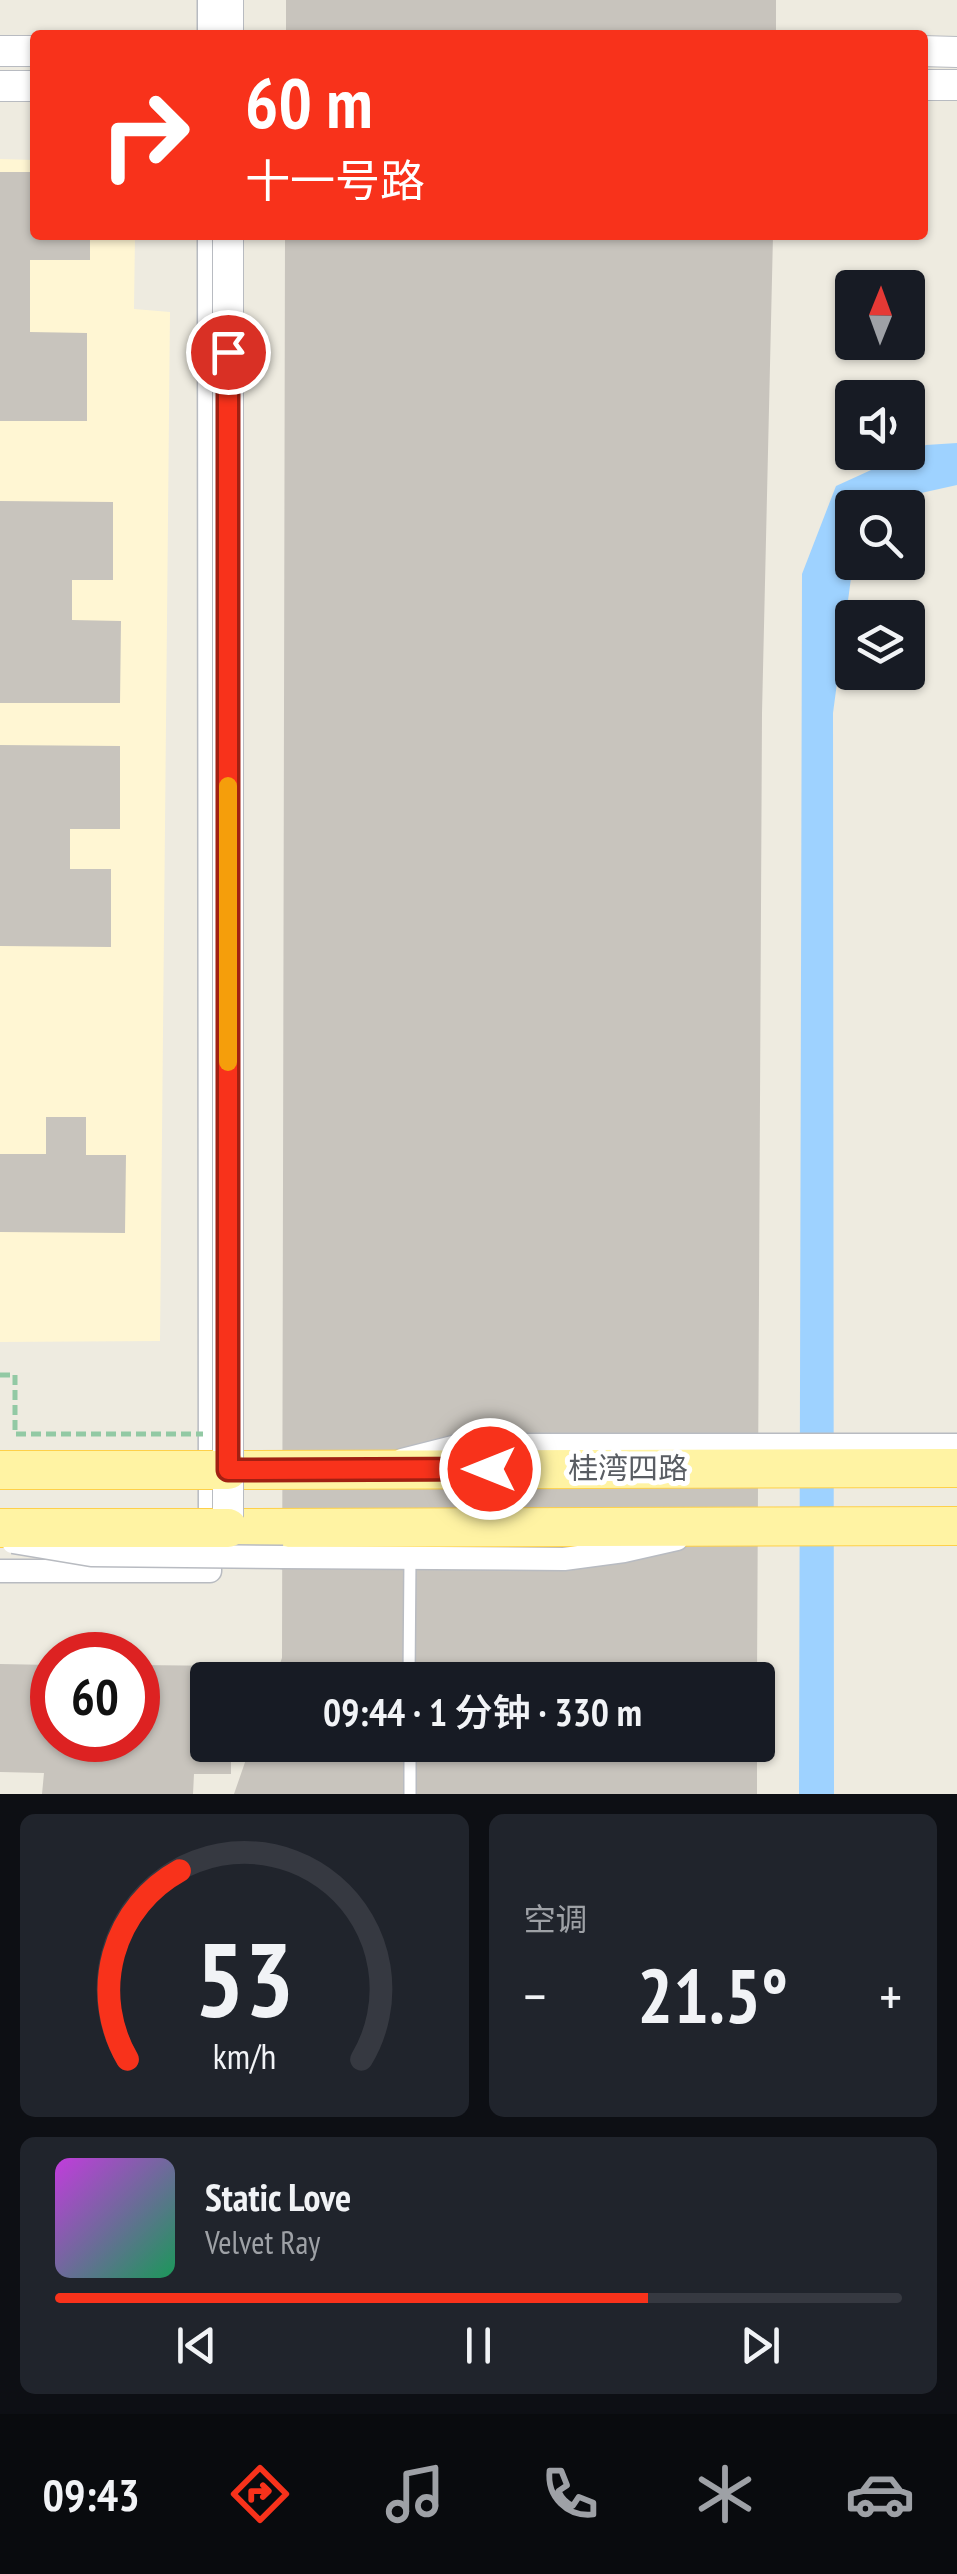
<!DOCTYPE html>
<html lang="zh">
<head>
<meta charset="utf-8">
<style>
  :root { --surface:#171b24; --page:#20242c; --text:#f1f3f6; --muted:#9ea1a6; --line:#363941; --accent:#f8321b }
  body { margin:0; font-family:"PT Sans Narrow","Noto Sans SC",sans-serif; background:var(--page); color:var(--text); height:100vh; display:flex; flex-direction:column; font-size:38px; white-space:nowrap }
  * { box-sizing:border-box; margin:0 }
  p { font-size:32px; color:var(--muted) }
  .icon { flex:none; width:55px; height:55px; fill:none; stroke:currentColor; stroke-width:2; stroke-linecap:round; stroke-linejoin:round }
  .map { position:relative; height:1794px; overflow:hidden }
  .drawer { display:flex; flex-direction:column; gap:20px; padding:20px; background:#0d0f14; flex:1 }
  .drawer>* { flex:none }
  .guide { position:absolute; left:30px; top:30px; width:898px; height:210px; border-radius:10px; box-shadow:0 2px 8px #0004; background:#f8321b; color:#fff; overflow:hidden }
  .needle { width:65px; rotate:1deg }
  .buttons { position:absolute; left:835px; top:270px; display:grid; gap:20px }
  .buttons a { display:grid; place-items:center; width:90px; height:90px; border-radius:10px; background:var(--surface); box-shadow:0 2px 8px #0004; font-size:50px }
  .speed { position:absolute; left:30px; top:1632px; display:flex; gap:20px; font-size:50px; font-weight:700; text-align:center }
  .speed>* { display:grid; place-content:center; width:130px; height:130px; border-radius:50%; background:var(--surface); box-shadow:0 2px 8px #0004; line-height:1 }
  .speed .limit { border:15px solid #d22; background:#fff; color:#111 }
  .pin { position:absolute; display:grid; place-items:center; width:85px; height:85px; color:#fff; margin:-42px; border:5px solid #fff; border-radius:50%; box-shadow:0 2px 10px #0007 }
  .me { position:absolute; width:110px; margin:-55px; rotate:270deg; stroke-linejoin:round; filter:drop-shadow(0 0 8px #0008) }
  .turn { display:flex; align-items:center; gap:35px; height:210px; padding:0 50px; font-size:45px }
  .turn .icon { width:130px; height:130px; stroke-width:2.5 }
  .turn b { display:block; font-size:70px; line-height:85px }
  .big { font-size:75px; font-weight:600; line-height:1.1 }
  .drawer .tile { flex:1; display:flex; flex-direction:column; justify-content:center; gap:15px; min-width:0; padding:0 35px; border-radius:15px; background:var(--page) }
  .drawer .dial { align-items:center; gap:0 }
  .dial svg { height:260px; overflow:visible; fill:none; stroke:var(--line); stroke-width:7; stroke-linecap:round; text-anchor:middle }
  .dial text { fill:var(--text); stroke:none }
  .song { display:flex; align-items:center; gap:30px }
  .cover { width:120px; height:120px; border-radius:15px; background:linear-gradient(135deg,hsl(290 70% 55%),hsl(150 70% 35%)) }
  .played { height:10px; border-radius:5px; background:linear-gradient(90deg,var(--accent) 70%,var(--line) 70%) }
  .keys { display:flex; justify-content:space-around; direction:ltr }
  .heat { display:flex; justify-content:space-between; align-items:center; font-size:55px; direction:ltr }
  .drawer .tiles { flex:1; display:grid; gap:20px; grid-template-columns:1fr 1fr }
  .tile:last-child { grid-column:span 2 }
  .trip { position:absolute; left:190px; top:1662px; width:585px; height:100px; border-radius:10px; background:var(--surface); box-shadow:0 2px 8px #0004; font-weight:600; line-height:100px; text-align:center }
  .dock { display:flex; height:160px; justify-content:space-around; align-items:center; background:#090b0e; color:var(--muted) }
  .dock .icon { width:70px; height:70px }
  .dock .selected { color:var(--accent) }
  .dock b { font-size:45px; color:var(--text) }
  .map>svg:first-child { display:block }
  .commercial { fill:#fff6d3 }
  .water { fill:#9ed2ff }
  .building { fill:#c8c4bd }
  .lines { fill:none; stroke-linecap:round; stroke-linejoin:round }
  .service-casing { stroke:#b8bbc1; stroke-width:14 }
  .minor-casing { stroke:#b8bbc1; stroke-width:25 }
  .tertiary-casing { stroke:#b8bbc1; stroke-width:32 }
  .primary-casing { stroke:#fed049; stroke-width:40 }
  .path { stroke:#92c9a4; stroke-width:5; stroke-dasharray:10 5; stroke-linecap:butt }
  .service { stroke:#fff; stroke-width:11 }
  .minor { stroke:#fff; stroke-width:22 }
  .tertiary { stroke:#fff; stroke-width:30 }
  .primary { stroke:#fff3a3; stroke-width:38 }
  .minor-bridge-casing { stroke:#b8bbc1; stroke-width:25; stroke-linecap:butt }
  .tertiary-bridge-casing { stroke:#b8bbc1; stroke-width:32; stroke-linecap:butt }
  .primary-bridge-casing { stroke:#fed049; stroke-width:40; stroke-linecap:butt }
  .path-bridge { stroke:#92c9a4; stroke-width:5; stroke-dasharray:10 5; stroke-linecap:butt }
  .minor-bridge { stroke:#fff; stroke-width:22 }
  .tertiary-bridge { stroke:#fff; stroke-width:30 }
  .primary-bridge { stroke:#fff3a3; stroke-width:38 }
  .route-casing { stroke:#a12012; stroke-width:25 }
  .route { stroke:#f8321b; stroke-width:18 }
  .slow { stroke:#f59e0b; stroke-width:18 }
  .labels { text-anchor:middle; stroke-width:10; stroke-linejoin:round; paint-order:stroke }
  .street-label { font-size:30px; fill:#595d63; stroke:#fff }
</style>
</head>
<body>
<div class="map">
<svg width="957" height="1794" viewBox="0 0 957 1794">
  <rect width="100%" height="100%" fill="#eeebe0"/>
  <path class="commercial" d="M 0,159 L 35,160 L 35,235 L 135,235 L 134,309 L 170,312 L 160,1341 L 0,1342 Z"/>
  <path class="water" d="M 957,443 L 957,485 L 912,495 L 886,507 L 852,508 L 853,563 L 833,713 L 834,1794 L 799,1794 L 802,574 L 836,486 L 926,445 Z"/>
  <path class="building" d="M 286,0 L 776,0 L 776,35 L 286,35 Z
    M 0,172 L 35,172 L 35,235 L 90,235 L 90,260 L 30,260 L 30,332 L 87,333 L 87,421 L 0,421 Z
    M 285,235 L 773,235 L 762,713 L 757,1680 L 274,1680 L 282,1658 Z
    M 0,501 L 113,502 L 113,580 L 72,580 L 72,620 L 121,621 L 120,703 L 0,703 Z
    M 0,745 L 120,746 L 120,829 L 70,829 L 70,869 L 111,869 L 111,947 L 0,946 Z
    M 46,1117 L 86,1117 L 86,1155 L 126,1155 L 125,1233 L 0,1232 L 0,1154 L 46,1154 Z
    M 0,1664 L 52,1665 L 52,1740 L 138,1740 L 138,1665 L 231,1666 L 231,1680 L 208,1680 L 208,1745 L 231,1745 L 231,1774 L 194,1774 L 193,1794 L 42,1794 L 44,1773 L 0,1772 Z
    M 251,1745 L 757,1745 L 757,1794 L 234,1794 Z"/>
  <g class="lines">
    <g class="service-casing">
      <path id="service" d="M 409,1680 L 410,1558
        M 410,1745 L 410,1794"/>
    </g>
    <g class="minor-casing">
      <path id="minor" d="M 209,0 L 209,35
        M 402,1460 L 461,1445 L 957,1445
        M 283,1557 L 564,1559 L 624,1551 L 677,1539
        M 0,1571 L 210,1571 L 209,235"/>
    </g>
    <g class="tertiary-casing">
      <path id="tertiary" d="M 228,0 L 228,35
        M 0,51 L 35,51
        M 922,51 L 957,52
        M 922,85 L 957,85
        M 0,86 L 35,86"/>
    </g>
    <g class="primary-casing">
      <path id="primary" d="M 228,1470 L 957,1468
        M 228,1528 L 957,1526"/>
    </g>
    <path class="path" d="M 0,1375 L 15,1375"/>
    <use href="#service" class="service"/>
    <use href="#minor" class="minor"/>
    <use href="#tertiary" class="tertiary"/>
    <use href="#primary" class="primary"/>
    <g class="minor-bridge-casing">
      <path id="minor-bridge" d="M 13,1542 L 91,1555 L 283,1557"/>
    </g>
    <g class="tertiary-bridge-casing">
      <path id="tertiary-bridge" d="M 228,235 L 228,1528"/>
    </g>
    <g class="primary-bridge-casing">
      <path id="primary-bridge" d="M 0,1470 L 228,1470
        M 0,1528 L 228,1528"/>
    </g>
    <path class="path-bridge" d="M 15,1375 L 15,1434 L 203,1434"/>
    <use href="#minor-bridge" class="minor-bridge"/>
    <use href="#tertiary-bridge" class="tertiary-bridge"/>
    <use href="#primary-bridge" class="primary-bridge"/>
  </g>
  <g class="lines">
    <g class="route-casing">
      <path id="route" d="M 228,352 L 228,1470 L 490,1469"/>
    </g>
    <use href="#route" class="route"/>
    <path class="slow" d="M 228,786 L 228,1062"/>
  </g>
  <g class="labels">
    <g class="street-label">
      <text x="628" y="1479">桂湾四路</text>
    </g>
  </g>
</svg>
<div class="buttons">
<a><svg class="needle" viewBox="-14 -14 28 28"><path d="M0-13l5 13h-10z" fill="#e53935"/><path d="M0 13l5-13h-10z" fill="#9ea1a6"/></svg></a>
<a><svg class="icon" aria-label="sound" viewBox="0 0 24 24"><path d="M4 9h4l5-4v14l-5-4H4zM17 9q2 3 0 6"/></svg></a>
<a><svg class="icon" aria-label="search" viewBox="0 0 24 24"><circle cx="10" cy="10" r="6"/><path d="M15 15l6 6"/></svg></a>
<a><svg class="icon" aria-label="layers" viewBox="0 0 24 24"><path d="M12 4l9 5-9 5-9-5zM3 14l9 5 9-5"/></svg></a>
</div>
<div class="speed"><div class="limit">60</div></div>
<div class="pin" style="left:228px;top:352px;background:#d93025"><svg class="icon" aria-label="arrive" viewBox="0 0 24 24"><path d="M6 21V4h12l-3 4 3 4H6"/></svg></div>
<svg class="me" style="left:490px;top:1469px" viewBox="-20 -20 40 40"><circle r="17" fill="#f8321b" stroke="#fff" stroke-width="3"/><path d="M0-11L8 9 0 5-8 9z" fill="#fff"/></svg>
<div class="trip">09:44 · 1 分钟 · 330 m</div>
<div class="guide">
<div class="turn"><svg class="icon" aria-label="right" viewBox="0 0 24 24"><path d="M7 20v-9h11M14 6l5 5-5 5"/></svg><div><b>60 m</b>十一号路</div></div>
</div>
</div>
<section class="drawer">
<div class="tiles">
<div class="tile dial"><svg viewBox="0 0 100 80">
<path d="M14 69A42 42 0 1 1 86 69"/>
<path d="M14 69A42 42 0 0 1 30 11" stroke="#f8321b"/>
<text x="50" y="56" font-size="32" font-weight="700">53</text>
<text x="50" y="72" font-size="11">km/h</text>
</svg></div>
<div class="tile"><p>空调</p>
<div class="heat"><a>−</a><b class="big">21.5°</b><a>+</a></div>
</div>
<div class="tile">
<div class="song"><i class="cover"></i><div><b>Static Love</b><p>Velvet Ray</p></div></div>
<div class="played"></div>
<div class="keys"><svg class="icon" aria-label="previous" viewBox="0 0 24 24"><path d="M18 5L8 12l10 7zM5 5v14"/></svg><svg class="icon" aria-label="pause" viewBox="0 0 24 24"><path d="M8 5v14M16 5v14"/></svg><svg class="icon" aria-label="next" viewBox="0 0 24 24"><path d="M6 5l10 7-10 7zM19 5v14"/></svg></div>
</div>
</div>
</section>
<nav class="dock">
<b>09:43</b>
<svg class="icon selected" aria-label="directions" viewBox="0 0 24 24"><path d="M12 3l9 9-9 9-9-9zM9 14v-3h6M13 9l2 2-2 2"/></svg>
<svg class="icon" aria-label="music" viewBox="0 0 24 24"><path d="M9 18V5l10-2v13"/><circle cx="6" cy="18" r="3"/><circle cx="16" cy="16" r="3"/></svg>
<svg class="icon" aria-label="phone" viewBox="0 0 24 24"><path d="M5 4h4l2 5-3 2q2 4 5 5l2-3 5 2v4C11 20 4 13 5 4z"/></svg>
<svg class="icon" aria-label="climate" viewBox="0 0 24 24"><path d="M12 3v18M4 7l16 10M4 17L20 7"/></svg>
<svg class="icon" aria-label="car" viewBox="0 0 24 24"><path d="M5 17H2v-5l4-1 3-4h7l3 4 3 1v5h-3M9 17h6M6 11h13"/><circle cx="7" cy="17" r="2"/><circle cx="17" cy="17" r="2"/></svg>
</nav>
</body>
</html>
